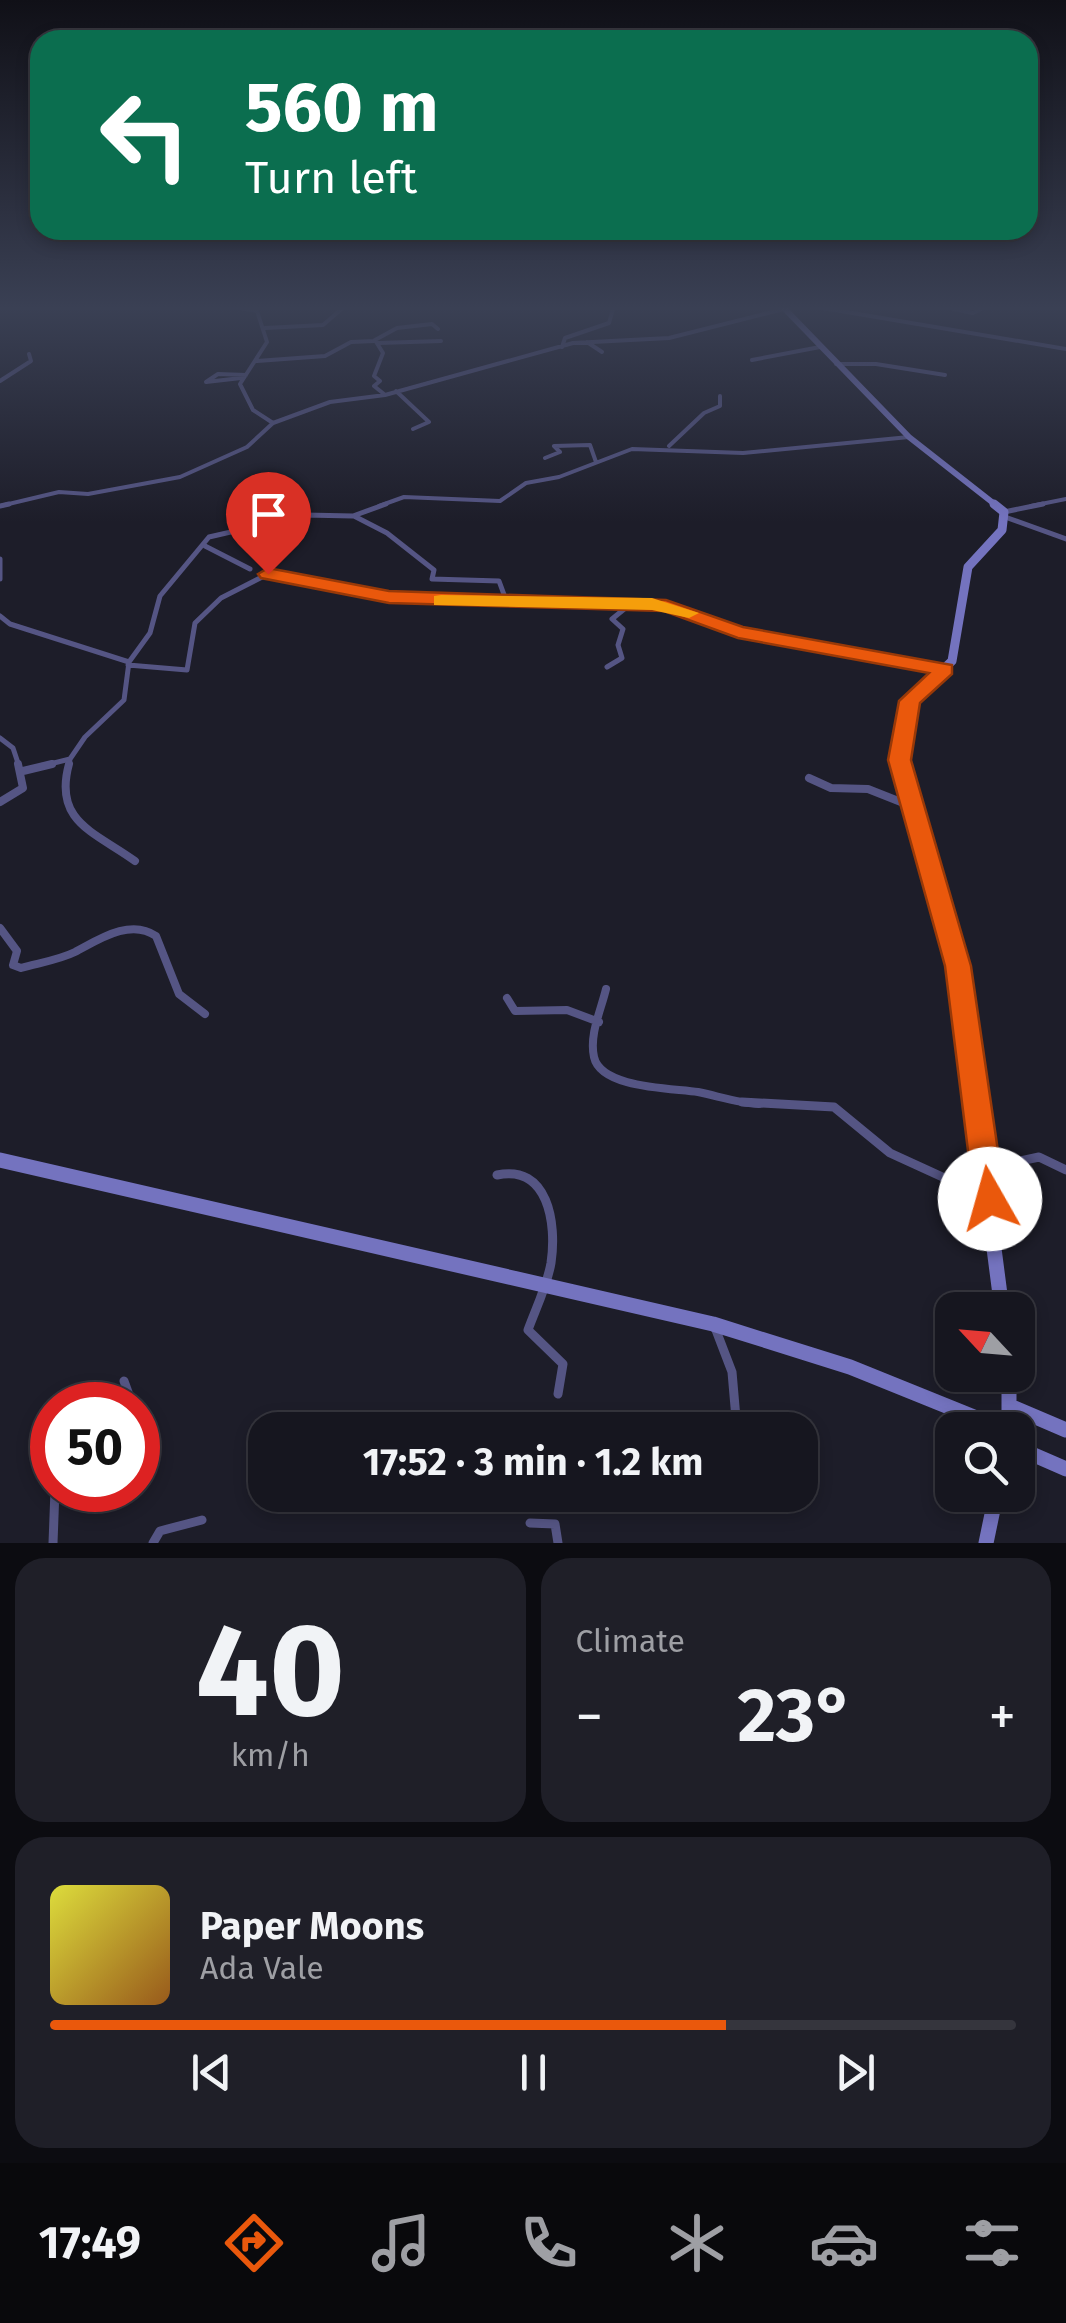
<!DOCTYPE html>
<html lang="en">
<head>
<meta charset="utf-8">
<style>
  :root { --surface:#16161f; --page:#1f1f28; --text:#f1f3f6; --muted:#9e9fa4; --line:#35353d; --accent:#ea580c }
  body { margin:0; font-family:"Fira Sans",sans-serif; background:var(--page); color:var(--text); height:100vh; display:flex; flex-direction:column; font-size:38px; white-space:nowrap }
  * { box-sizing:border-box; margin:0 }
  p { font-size:32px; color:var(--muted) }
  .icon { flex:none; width:55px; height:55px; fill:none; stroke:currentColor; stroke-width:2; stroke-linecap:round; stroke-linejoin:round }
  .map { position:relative; height:1543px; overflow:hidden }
  .panel { display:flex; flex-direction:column; gap:15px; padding:15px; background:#0c0c11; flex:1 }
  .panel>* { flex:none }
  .hud { position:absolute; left:30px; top:30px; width:1008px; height:210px; border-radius:30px; box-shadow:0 5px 15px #0003,0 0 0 2px var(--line); background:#0b6e4f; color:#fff; overflow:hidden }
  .needle { width:65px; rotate:296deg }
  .buttons { position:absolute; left:935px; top:1292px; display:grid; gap:20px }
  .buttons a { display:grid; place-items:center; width:100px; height:100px; border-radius:20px; background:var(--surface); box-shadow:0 5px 15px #0003,0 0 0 2px var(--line); font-size:50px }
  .speed { position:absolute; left:30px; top:1382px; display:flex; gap:20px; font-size:50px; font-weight:700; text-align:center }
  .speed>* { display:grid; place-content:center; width:130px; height:130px; border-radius:50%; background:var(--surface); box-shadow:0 5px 15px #0003,0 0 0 2px var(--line); line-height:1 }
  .speed .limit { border:15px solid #d22; background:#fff; color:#111 }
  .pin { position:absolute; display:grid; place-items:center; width:85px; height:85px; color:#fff; margin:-102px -42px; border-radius:50% 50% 50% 0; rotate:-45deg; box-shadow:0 0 10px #0007 }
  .pin .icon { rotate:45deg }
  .me { position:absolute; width:110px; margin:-55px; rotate:353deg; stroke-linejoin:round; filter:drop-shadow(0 0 8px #0008) }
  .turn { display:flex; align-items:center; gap:35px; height:210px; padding:0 50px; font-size:45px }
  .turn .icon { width:130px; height:130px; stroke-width:2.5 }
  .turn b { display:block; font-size:70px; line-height:85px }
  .big { font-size:75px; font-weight:700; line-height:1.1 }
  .panel .card { flex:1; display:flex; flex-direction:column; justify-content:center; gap:15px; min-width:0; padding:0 35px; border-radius:30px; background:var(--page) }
  .panel .dial { align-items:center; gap:0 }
  .dial b { font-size:130px; line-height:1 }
  .song { display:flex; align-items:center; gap:30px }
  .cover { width:120px; height:120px; border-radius:15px; background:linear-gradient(135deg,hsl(60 70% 55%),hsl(30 70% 35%)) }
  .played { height:10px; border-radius:5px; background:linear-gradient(90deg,var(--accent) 70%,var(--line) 70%) }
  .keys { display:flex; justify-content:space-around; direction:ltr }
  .heat { display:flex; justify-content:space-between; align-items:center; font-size:55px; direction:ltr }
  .panel .tiles { flex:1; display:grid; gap:15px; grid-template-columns:1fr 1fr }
  .card:last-child { grid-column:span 2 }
  .trip { position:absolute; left:248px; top:1412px; width:570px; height:100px; border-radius:30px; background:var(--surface); box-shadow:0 5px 15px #0003,0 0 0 2px var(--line); font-weight:700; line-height:100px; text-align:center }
  .tabs { display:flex; height:160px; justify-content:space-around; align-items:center; background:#09090c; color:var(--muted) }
  .tabs .icon { width:70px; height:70px }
  .tabs .active { color:var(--accent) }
  .tabs b { font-size:45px; color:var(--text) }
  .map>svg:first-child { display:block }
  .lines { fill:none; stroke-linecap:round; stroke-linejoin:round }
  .street-far3 { stroke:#555584; stroke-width:4 }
  .street-far2 { stroke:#555584; stroke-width:5 }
  .street-far1 { stroke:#555584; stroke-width:8 }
  .street { stroke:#555584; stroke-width:9 }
  .secondary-far3 { stroke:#7473bf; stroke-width:6 }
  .secondary-far2 { stroke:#7473bf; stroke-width:9 }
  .secondary-far1 { stroke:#7473bf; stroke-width:11 }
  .secondary { stroke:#7473bf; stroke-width:15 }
  .route { fill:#ea580c; stroke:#983908; stroke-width:2.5 }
  .slow { fill:#f59e0b }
</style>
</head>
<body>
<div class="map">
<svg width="1066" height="1543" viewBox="0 0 1066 1543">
  <rect width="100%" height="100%" fill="#1d1d29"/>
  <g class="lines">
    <path class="street-far3" d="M 228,306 L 257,311 L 267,342 L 240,384 L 253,410 L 273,423
      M 811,306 L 1066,349
      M 940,306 L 973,313 L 987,306
      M 265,328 L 323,325 L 345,306
      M 587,342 L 602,352
      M 378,343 L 441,341
      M 562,347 L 565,338 L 609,323 L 614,306
      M 752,360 L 820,347
      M 257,361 L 325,356 L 351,342 L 374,341
      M 836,364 L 876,364 L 945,375
      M 241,378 L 206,382 L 218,374 L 246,375
      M 0,381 L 31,361 L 29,354
      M 396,391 L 429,422 L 413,429
      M 384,394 L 374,386 L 380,381 L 374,376 L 383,353 L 375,340 L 397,328 L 432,324 L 438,329
      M 669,446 L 704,413 L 720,406 L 720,396
      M 545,458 L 560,452 L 554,446 L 590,445 L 596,462
      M 0,506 L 59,492 L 88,494 L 180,477 L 247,447 L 273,423 L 330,402 L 385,395 L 573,343 L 669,338 L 784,309
      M 379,506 L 404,497 L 500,501 L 526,483 L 559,477 L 632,449 L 743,453 L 909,437
      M 1031,506 L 1066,499"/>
    <path class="street-far2" d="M 0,506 L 9,504
      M 1004,512 L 1043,504
      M 354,516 L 387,533 L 434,570 L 432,579 L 499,581 L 506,600
      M 1005,517 L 1066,539
      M 205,546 L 250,569
      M 0,559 L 0,579
      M 0,616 L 10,624 L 129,662
      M 128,665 L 187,670 L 195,623 L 221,598 L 268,574 L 389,597 L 666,605 L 738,632 L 943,669
      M 607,667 L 622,658 L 618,645 L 623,629 L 612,619 L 628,606
      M 0,738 L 13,748 L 19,766
      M 42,766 L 70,759 L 85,737 L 124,700 L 129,662 L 150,633 L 160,596 L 209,537 L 305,515 L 353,516 L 386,504
      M 69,766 L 70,759"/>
    <path class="street-far1" d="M 69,764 C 53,822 95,832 135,861
      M 23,771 L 52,764
      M 809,778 L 831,788 L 868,789 L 911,806
      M 0,802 L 23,788 L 18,764
      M 0,928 L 17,951 L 13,965 L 21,968 C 38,963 59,960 75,952 C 98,940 130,918 156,936 L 179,994 L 205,1014
      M 606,989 C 601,1010 589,1035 594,1057 C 601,1089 674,1088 698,1092 C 718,1096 738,1103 759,1104
      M 507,998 L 515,1011 L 567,1010 L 599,1022"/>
    <path class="street" d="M 742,1102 L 834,1107 L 890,1153 L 984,1196
      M 987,1168 L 1039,1157 L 1066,1170
      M 497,1175 C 548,1164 557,1223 551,1263 C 547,1286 536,1308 528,1330 L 563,1364 L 558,1394
      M 714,1325 L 732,1372 L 737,1430
      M 71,1405 L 122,1401 L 128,1392 L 124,1381
      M 671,1430 L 735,1416
      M 719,1501 L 721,1495
      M 530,1523 L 555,1524 L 558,1543
      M 53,1543 L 55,1490
      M 153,1543 L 160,1531 L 202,1520"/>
    <path class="secondary-far3" d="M 782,306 L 909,437 L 997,506"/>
    <path class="secondary-far2" d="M 902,766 L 899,754 L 909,701 L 952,661 L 968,567 L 1002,530 L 1004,512 L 994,504"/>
    <path class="secondary-far1" d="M 902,764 L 958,967 L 976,1104"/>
    <path class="secondary" d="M 975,1102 L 1002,1310
      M 0,1160 L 713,1324 L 850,1367 L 1006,1430
      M 1009,1375 L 1009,1430
      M 1012,1407 L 1066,1430
      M 1018,1448 L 1066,1469
      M 986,1543 L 996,1495"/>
  </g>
  <linearGradient id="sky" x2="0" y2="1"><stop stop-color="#101017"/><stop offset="0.59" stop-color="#3a4054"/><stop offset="1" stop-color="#3a4054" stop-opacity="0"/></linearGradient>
  <rect width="1066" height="522" fill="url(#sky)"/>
  <path class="route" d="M 268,568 L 389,591 L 666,600 L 743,627 L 952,665 L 952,674 L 920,703 L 911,760 L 971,966 L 1005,1199 L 1001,1209 L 990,1213 L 978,1209 L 974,1199 L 945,966 L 888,760 L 899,701 L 929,673 L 738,638 L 664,611 L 389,603 L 261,578 L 258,574 Z"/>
  <path class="slow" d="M 441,595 L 652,598 L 699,613 L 689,618 L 652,610 L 434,605 L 434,596 Z"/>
</svg>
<div class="buttons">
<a><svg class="needle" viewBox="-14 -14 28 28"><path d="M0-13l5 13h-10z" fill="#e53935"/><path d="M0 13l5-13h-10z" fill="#9e9fa4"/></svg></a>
<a><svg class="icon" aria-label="search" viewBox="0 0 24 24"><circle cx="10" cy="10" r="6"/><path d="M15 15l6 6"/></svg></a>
</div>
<div class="speed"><div class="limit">50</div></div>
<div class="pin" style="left:268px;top:574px;background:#d93025"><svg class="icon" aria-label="arrive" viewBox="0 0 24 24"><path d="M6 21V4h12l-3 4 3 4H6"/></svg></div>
<svg class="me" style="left:990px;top:1199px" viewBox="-20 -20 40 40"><circle r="19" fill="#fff"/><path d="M0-13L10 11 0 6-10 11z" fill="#ea580c"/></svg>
<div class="trip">17:52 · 3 min · 1.2 km</div>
<div class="hud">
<div class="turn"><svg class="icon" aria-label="left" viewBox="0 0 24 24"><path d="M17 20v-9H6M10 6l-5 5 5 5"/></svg><div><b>560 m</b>Turn left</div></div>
</div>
</div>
<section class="panel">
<div class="tiles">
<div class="card dial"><b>40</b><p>km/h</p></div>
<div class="card"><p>Climate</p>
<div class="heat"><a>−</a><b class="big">23°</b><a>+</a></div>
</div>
<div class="card">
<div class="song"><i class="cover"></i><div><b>Paper Moons</b><p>Ada Vale</p></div></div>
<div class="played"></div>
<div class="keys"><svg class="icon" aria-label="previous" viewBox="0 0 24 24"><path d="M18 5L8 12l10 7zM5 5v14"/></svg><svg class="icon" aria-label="pause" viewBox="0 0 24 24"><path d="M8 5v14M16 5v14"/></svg><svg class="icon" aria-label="next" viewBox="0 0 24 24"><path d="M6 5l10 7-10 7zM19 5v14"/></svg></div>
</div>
</div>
</section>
<nav class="tabs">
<b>17:49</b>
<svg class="icon active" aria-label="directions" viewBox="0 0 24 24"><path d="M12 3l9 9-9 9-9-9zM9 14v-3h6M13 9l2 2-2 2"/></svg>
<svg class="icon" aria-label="music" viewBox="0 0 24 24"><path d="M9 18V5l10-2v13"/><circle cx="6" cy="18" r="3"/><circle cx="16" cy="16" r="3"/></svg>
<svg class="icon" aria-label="phone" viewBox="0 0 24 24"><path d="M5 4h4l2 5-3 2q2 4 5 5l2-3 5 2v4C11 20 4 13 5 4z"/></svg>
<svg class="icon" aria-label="climate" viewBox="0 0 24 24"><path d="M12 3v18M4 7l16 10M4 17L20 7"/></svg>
<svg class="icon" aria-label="car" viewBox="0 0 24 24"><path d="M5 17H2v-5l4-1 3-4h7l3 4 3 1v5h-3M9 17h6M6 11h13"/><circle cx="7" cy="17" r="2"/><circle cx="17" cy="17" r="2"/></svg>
<svg class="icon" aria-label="filters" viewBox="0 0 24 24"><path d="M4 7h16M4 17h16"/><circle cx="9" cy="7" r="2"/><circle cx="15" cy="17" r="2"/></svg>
</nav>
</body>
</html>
